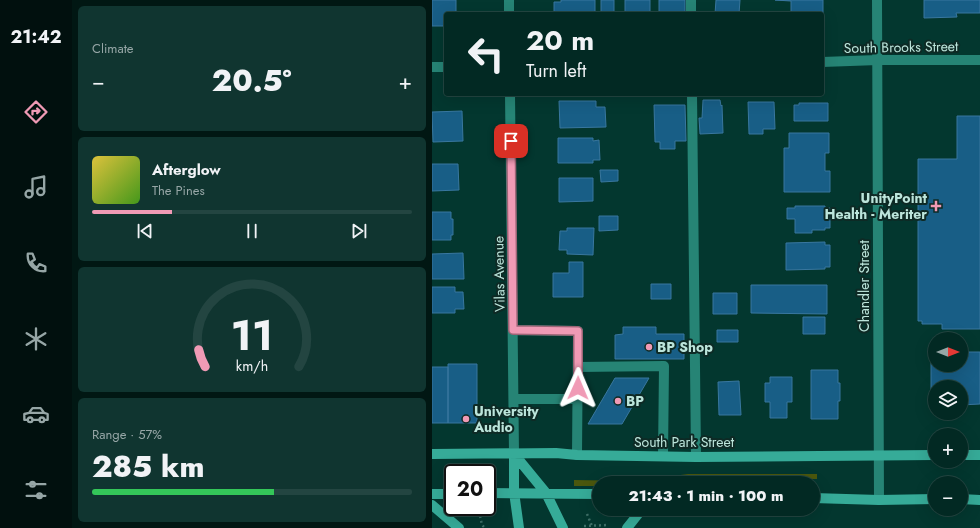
<!DOCTYPE html>
<html lang="en">
<head>
<meta charset="utf-8">
<style>
  :root { --surface:#022923; --page:#103530; --text:#f1f3f6; --muted:#96a6a6; --line:#234541; --accent:#f09ab5 }
  body { margin:0; font-family:Jost,sans-serif; background:var(--page); color:var(--text); height:100vh; display:flex; flex-direction:column; font-size:15px; white-space:nowrap }
  * { box-sizing:border-box; margin:0 }
  p { font-size:13px; color:var(--muted) }
  .icon { flex:none; width:22px; height:22px; fill:none; stroke:currentColor; stroke-width:2; stroke-linecap:round; stroke-linejoin:round }
  .map { position:relative; flex:1; overflow:hidden }
  .sheet { display:flex; flex-direction:column; gap:6px; padding:6px; background:#011713; width:360px }
  .sheet>* { flex:none }
  .hud { position:absolute; left:12px; top:12px; width:380px; height:84px; border-radius:4px; box-shadow:0 4px 16px #0002,0 0 0 1px var(--line); background:#022923; color:var(--text); overflow:hidden }
  .needle { width:26px; rotate:90deg }
  .tools { position:absolute; left:496px; top:332px; display:grid; gap:8px }
  .tools a { display:grid; place-items:center; width:40px; height:40px; border-radius:50%; background:var(--surface); box-shadow:0 4px 16px #0002,0 0 0 1px var(--line); font-size:20px }
  .speed { position:absolute; left:12px; top:464px; display:flex; gap:8px; font-size:20px; font-weight:700; text-align:center }
  .speed>* { display:grid; place-content:center; width:52px; height:52px; border-radius:50%; background:var(--surface); box-shadow:0 4px 16px #0002,0 0 0 1px var(--line); line-height:1 }
  .speed .limit { border:2px solid #111; border-radius:6px; background:#fff; color:#111 }
  .pin { position:absolute; display:grid; place-items:center; width:34px; height:34px; color:#fff; margin:-17px; border-radius:8px; box-shadow:0 2px 6px #0006 }
  .me { position:absolute; width:44px; margin:-22px; rotate:1deg; stroke-linejoin:round; filter:drop-shadow(0 0 3px #0008) }
  .turn { display:flex; align-items:center; gap:14px; height:84px; padding:0 16px; font-size:18px }
  .turn .icon { width:52px; height:52px; stroke-width:2.5 }
  .turn b { display:block; font-size:28px; line-height:34px }
  .big { font-size:30px; font-weight:800; line-height:1.1 }
  .sheet .tile { flex:1; display:flex; flex-direction:column; justify-content:center; gap:6px; min-width:0; padding:0 14px; border-radius:6px; background:var(--page) }
  .sheet .dial { align-items:center; gap:0 }
  .dial svg { height:104px; overflow:visible; fill:none; stroke:var(--line); stroke-width:7; stroke-linecap:round; text-anchor:middle }
  .dial text { fill:var(--text); stroke:none }
  .song { display:flex; align-items:center; gap:12px }
  .cover { width:48px; height:48px; border-radius:6px; background:linear-gradient(135deg,hsl(50 70% 55%),hsl(100 70% 35%)) }
  .played { height:4px; border-radius:2px; background:linear-gradient(90deg,var(--accent) 25%,var(--line) 25%) }
  .keys { display:flex; justify-content:space-around; direction:ltr }
  .heat { display:flex; justify-content:space-between; align-items:center; font-size:22px; direction:ltr }
  .charge { height:6px; border-radius:3px; background:linear-gradient(90deg,#34c759 57%,var(--line) 0) }
  .trip { position:absolute; left:160px; top:476px; width:228px; height:40px; border-radius:20px; background:var(--surface); box-shadow:0 4px 16px #0002,0 0 0 1px var(--line); font-weight:800; line-height:40px; text-align:center }
  main { display:flex; flex:1; min-height:0 }
  .tab-bar { display:flex; flex-direction:column; width:72px; justify-content:space-around; align-items:center; background:#01100e; color:var(--muted) }
  .tab-bar .icon { width:28px; height:28px }
  .tab-bar .selected { color:var(--accent) }
  .tab-bar b { font-size:18px; color:var(--text) }
  .map>svg:first-child { display:block }
  .green { fill:#4b570d }
  .building { fill:#185e86; stroke:#39779f }
  .lines { fill:none; stroke-linecap:round; stroke-linejoin:round }
  .path { stroke:#3e6e66; stroke-width:2.5; stroke-dasharray:2 3; stroke-linecap:butt }
  .minor { stroke:#268475; stroke-width:10 }
  .major { stroke:#36ab98; stroke-width:10 }
  .route-casing { stroke:#9c6476; stroke-width:10 }
  .route { stroke:#f09ab5; stroke-width:7 }
  .poi-dot { fill:#f09ab5; stroke:#0e2a25; stroke-width:1.5 }
  .labels { text-anchor:middle; stroke-width:4; stroke-linejoin:round; paint-order:stroke }
  .street-label { font-size:14px; fill:#bce5db; stroke:#0e2a25 }
  .poi-label { font-size:14px; font-weight:bold; fill:#bce5db; stroke:#0e2a25; text-anchor:start }
</style>
</head>
<body>
<main>
<nav class="tab-bar">
<b>21:42</b>
<svg class="icon selected" aria-label="directions" viewBox="0 0 24 24"><path d="M12 3l9 9-9 9-9-9zM9 14v-3h6M13 9l2 2-2 2"/></svg>
<svg class="icon" aria-label="music" viewBox="0 0 24 24"><path d="M9 18V5l10-2v13"/><circle cx="6" cy="18" r="3"/><circle cx="16" cy="16" r="3"/></svg>
<svg class="icon" aria-label="phone" viewBox="0 0 24 24"><path d="M5 4h4l2 5-3 2q2 4 5 5l2-3 5 2v4C11 20 4 13 5 4z"/></svg>
<svg class="icon" aria-label="climate" viewBox="0 0 24 24"><path d="M12 3v18M4 7l16 10M4 17L20 7"/></svg>
<svg class="icon" aria-label="car" viewBox="0 0 24 24"><path d="M5 17H2v-5l4-1 3-4h7l3 4 3 1v5h-3M9 17h6M6 11h13"/><circle cx="7" cy="17" r="2"/><circle cx="17" cy="17" r="2"/></svg>
<svg class="icon" aria-label="filters" viewBox="0 0 24 24"><path d="M4 7h16M4 17h16"/><circle cx="9" cy="7" r="2"/><circle cx="15" cy="17" r="2"/></svg>
</nav>
<section class="sheet">
<div class="tile"><p>Climate</p>
<div class="heat"><a>−</a><b class="big">20.5°</b><a>+</a></div>
</div>
<div class="tile">
<div class="song"><i class="cover"></i><div><b>Afterglow</b><p>The Pines</p></div></div>
<div class="played"></div>
<div class="keys"><svg class="icon" aria-label="previous" viewBox="0 0 24 24"><path d="M18 5L8 12l10 7zM5 5v14"/></svg><svg class="icon" aria-label="pause" viewBox="0 0 24 24"><path d="M8 5v14M16 5v14"/></svg><svg class="icon" aria-label="next" viewBox="0 0 24 24"><path d="M6 5l10 7-10 7zM19 5v14"/></svg></div>
</div>
<div class="tile dial"><svg viewBox="0 0 100 80">
<path d="M14 69A42 42 0 1 1 86 69"/>
<path d="M14 69A42 42 0 0 1 9 56" stroke="#f09ab5"/>
<text x="50" y="56" font-size="32" font-weight="700">11</text>
<text x="50" y="72" font-size="11">km/h</text>
</svg></div>
<div class="tile"><p>Range · 57%</p><b class="big">285 km</b><div class="charge"></div></div>
</section>
<div class="map">
<svg width="548" height="528" viewBox="0 0 548 528">
  <rect width="100%" height="100%" fill="#03372f"/>
  <path class="green" d="M 256,474 L 385,474 L 385,479 L 306,479 L 255,483 L 167,483 L 167,486 L 142,486 L 142,480 L 204,481 Z"/>
  <path class="building" d="M 0,0 L 24,0 L 24,14 L 14,14 L 14,19 L 12,19 L 12,26 L 0,26 Z
    M 129,0 L 163,0 L 163,14 L 122,14 L 122,2 L 129,2 Z
    M 169,0 L 182,0 L 182,14 L 169,14 Z
    M 193,0 L 218,0 L 218,14 L 193,14 Z
    M 227,0 L 253,0 L 253,14 L 227,14 Z
    M 284,0 L 308,0 L 307,14 L 283,14 Z
    M 343,0 L 391,0 L 391,16 L 390,16 L 390,14 L 359,14 L 359,1 Z
    M 492,0 L 548,0 L 548,13 L 524,13 L 525,17 L 492,18 Z
    M 271,100 L 288,100 L 289,106 L 290,105 L 291,133 L 268,134 L 267,118 L 270,118 Z
    M 127,101 L 164,101 L 164,107 L 173,107 L 174,127 L 128,128 Z
    M 316,102 L 342,102 L 343,129 L 331,129 L 331,134 L 317,134 Z
    M 367,103 L 396,103 L 396,121 L 362,121 L 362,105 L 367,105 Z
    M 222,105 L 253,105 L 254,141 L 243,141 L 243,149 L 228,149 L 228,142 L 223,142 Z
    M 30,111 L 31,141 L 1,142 L 0,112 Z
    M 525,116 L 548,116 L 548,329 L 510,329 L 510,324 L 490,324 L 490,321 L 486,321 L 486,159 L 525,159 Z
    M 357,133 L 397,133 L 397,153 L 393,153 L 393,171 L 398,171 L 398,192 L 352,192 L 352,148 L 357,148 Z
    M 126,138 L 161,138 L 161,141 L 167,140 L 168,160 L 161,160 L 161,163 L 126,163 Z
    M 0,164 L 26,164 L 27,190 L 0,191 Z
    M 168,170 L 186,170 L 186,181 L 169,182 Z
    M 127,178 L 161,178 L 161,201 L 127,202 Z
    M 363,206 L 393,206 L 393,208 L 398,208 L 398,228 L 393,228 L 393,230 L 380,230 L 380,233 L 363,233 L 363,219 L 355,219 L 355,208 L 363,208 Z
    M 0,212 L 19,212 L 19,219 L 21,219 L 21,235 L 19,235 L 19,240 L 0,240 Z
    M 167,216 L 186,216 L 186,230 L 167,231 Z
    M 135,228 L 162,228 L 161,255 L 135,254 L 135,250 L 127,250 L 128,231 L 135,231 Z
    M 393,242 L 393,245 L 398,245 L 398,267 L 393,267 L 393,269 L 354,270 L 354,243 Z
    M 31,253 L 32,279 L 0,279 L 0,254 Z
    M 137,262 L 151,262 L 151,297 L 121,297 L 121,273 L 137,273 Z
    M 219,284 L 239,284 L 239,299 L 219,299 Z
    M 319,285 L 395,285 L 395,314 L 319,313 Z
    M 0,287 L 23,287 L 23,292 L 31,292 L 32,309 L 23,309 L 23,313 L 0,313 Z
    M 281,293 L 305,293 L 305,314 L 281,314 Z
    M 371,317 L 393,317 L 393,334 L 371,334 Z
    M 191,327 L 224,327 L 224,334 L 252,334 L 252,359 L 183,359 L 183,335 L 191,334 Z
    M 285,330 L 306,330 L 306,342 L 285,342 Z
    M 499,352 L 503,352 L 503,365 L 529,365 L 529,352 L 548,352 L 548,404 L 529,405 L 529,387 L 503,387 L 503,397 L 499,393 Z
    M 16,364 L 45,364 L 45,423 L 16,423 Z
    M 0,367 L 16,367 L 16,423 L 0,423 Z
    M 379,370 L 406,370 L 406,383 L 408,383 L 408,401 L 406,401 L 406,419 L 379,419 Z
    M 338,377 L 360,377 L 360,402 L 355,402 L 355,418 L 338,418 L 338,402 L 333,402 L 333,383 L 338,383 Z
    M 183,378 L 217,378 L 190,424 L 156,424 Z
    M 307,381 L 309,415 L 287,415 L 286,382 Z"/>
  <g class="lines">
    <path class="path" d="M 155,514 L 160,526
      M 48,516 L 50,525 L 53,528
      M 152,526 L 177,525"/>
    <path class="minor" d="M 77,0 L 77,14
      M 259,0 L 259,14
      M 445,0 L 447,500
      M 390,62 L 446,60 L 548,60
      M 0,67 L 14,67
      M 78,94 L 82,454
      M 260,94 L 264,457
      M 81,330 L 146,331 L 145,455
      M 146,367 L 232,366 L 231,456
      M 82,399 L 146,399"/>
    <path class="major" d="M 0,454 L 124,453 L 145,455 L 264,457 L 503,455
      M 82,454 L 114,493 L 131,528
      M 82,454 L 82,492 L 87,528
      M 529,455 L 548,455
      M 55,493 L 167,494
      M 0,494 L 21,494
      M 381,498 L 447,500 L 503,499
      M 529,499 L 548,500
      M 0,505 L 27,528
      M 195,528 L 207,513 L 214,509"/>
  </g>
  <g class="lines">
    <g class="route-casing">
      <path id="route" d="M 79,141 L 81,330 L 146,331 L 146,388"/>
    </g>
    <use href="#route" class="route"/>
  </g>
  <g class="poi-dot">
    <path d="M502 200h4v4h4v4h-4v4h-4v-4h-4v-4h4z"/>
    <circle cx="217" cy="347" r="4"/>
    <circle cx="186" cy="401" r="4"/>
    <circle cx="34" cy="419" r="4"/>
  </g>
  <g class="labels">
    <g class="street-label">
      <text transform="translate(469 47) rotate(-1)" y="5">South Brooks Street</text>
      <text transform="translate(67 274) rotate(-91)" y="5">Vilas Avenue</text>
      <text transform="translate(432 286) rotate(-90)" y="5">Chandler Street</text>
      <text x="252" y="447">South Park Street</text>
    </g>
    <g class="poi-label">
      <text x="495" y="203" text-anchor="end">UnityPoint<tspan x="495" dy="16">Health - Meriter</tspan></text>
      <text x="225" y="352">BP Shop</text>
      <text x="194" y="406">BP</text>
      <text x="42" y="416">University<tspan x="42" dy="16">Audio</tspan></text>
    </g>
  </g>
</svg>
<div class="tools">
<a><svg class="needle" viewBox="-14 -14 28 28"><path d="M0-13l5 13h-10z" fill="#e53935"/><path d="M0 13l5-13h-10z" fill="#96a6a6"/></svg></a>
<a><svg class="icon" aria-label="layers" viewBox="0 0 24 24"><path d="M12 4l9 5-9 5-9-5zM3 14l9 5 9-5"/></svg></a>
<a>+</a>
<a>−</a>
</div>
<div class="speed"><div class="limit">20</div></div>
<div class="pin" style="left:79px;top:141px;background:#d93025"><svg class="icon" aria-label="arrive" viewBox="0 0 24 24"><path d="M6 21V4h12l-3 4 3 4H6"/></svg></div>
<svg class="me" style="left:146px;top:388px" viewBox="-20 -20 40 40"><path d="M0-17L14 15 0 8-14 15z" fill="#f09ab5" stroke="#fff" stroke-width="4"/></svg>
<div class="trip">21:43 · 1 min · 100 m</div>
<div class="hud">
<div class="turn"><svg class="icon" aria-label="left" viewBox="0 0 24 24"><path d="M17 20v-9H6M10 6l-5 5 5 5"/></svg><div><b>20 m</b>Turn left</div></div>
</div>
</div>
</main>
</body>
</html>
